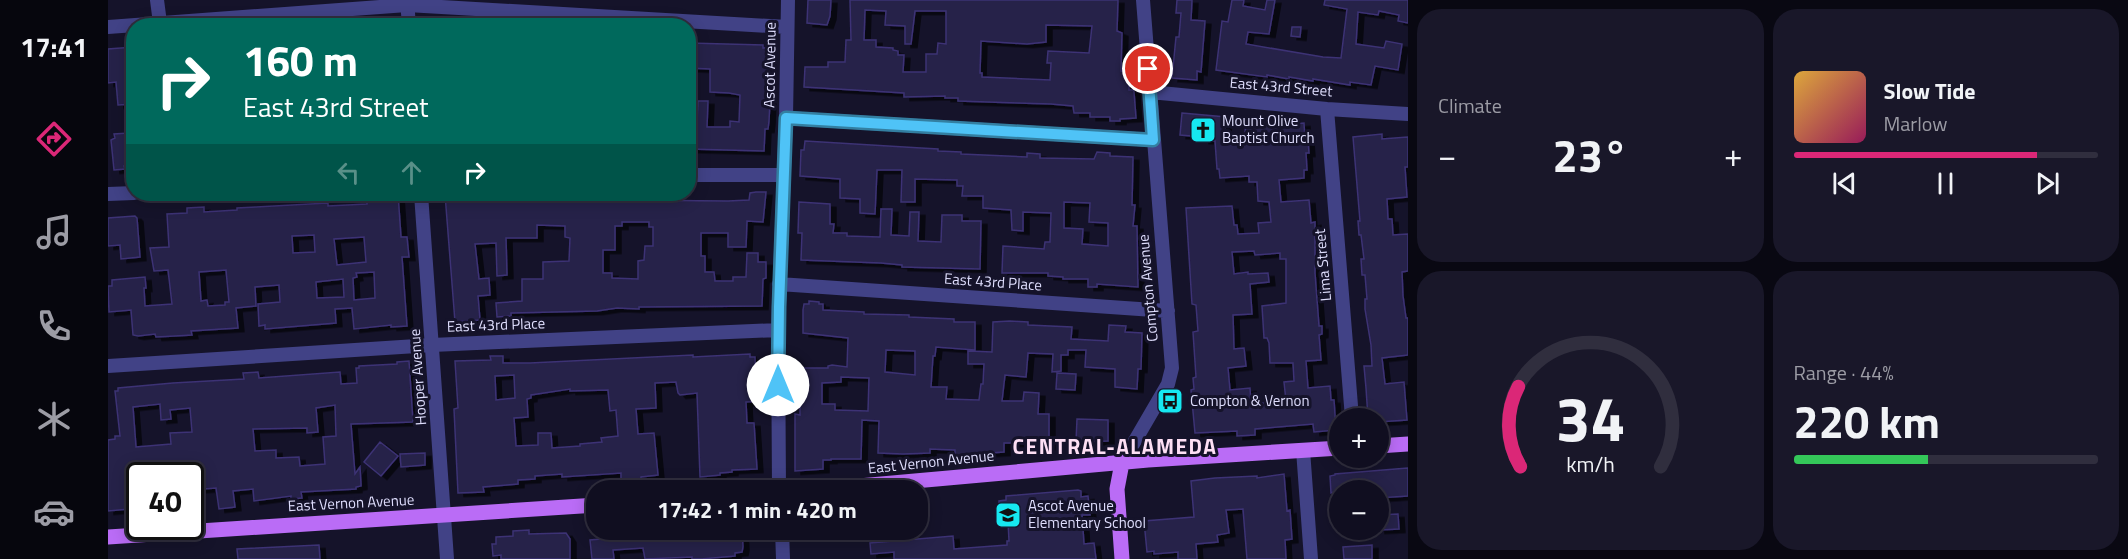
<!DOCTYPE html>
<html lang="en">
<head>
<meta charset="utf-8">
<style>
  :root { --surface:#100e20; --page:#191729; --text:#f1f3f6; --muted:#9c9ca5; --line:#302e3e; --accent:#db2777 }
  body { margin:0; font-family:"Titillium Web",sans-serif; background:var(--page); color:var(--text); height:100vh; display:flex; flex-direction:column; font-size:22px; white-space:nowrap }
  * { box-sizing:border-box; margin:0 }
  p { font-size:20px; color:var(--muted) }
  .icon { flex:none; width:33px; height:33px; fill:none; stroke:currentColor; stroke-width:2; stroke-linecap:round; stroke-linejoin:round }
  .map { position:relative; flex:1; overflow:hidden }
  .panel { display:flex; flex-direction:column; gap:9px; padding:9px; background:#090812; width:720px }
  .panel>* { flex:none }
  .guide { position:absolute; left:18px; top:18px; width:570px; height:183px; border-radius:24px; box-shadow:0 3px 15px #0003,0 0 0 2px var(--line); background:#00695c; color:#fff; overflow:hidden }
  .fabs { position:absolute; left:1221px; top:408px; display:grid; gap:12px }
  .fabs a { display:grid; place-items:center; width:60px; height:60px; border-radius:50%; background:var(--surface); box-shadow:0 3px 15px #0003,0 0 0 2px var(--line); font-size:30px }
  .speed { position:absolute; left:18px; top:462px; display:flex; gap:12px; font-size:30px; font-weight:700; text-align:center }
  .speed>* { display:grid; place-content:center; width:78px; height:78px; border-radius:50%; background:var(--surface); box-shadow:0 3px 15px #0003,0 0 0 2px var(--line); line-height:1 }
  .speed .limit { border:3px solid #111; border-radius:9px; background:#fff; color:#111 }
  .pin { position:absolute; display:grid; place-items:center; width:51px; height:51px; color:#fff; margin:-26px; border:3px solid #fff; border-radius:50%; box-shadow:0 2px 6px #0007 }
  .me { position:absolute; width:66px; margin:-33px; rotate:0deg; stroke-linejoin:round; filter:drop-shadow(0 0 4px #0008) }
  .turn { display:flex; align-items:center; gap:21px; height:126px; padding:0 18px; font-size:27px }
  .turn .icon { width:78px; height:78px; stroke-width:2.5 }
  .turn b { display:block; font-size:42px; line-height:51px }
  .lanes { display:flex; align-items:center; height:57px; padding:0 18px; background:#0003; justify-content:center; gap:30px; direction:ltr }
  .lanes .off { opacity:.35 }
  .big { font-size:45px; font-weight:700; line-height:1.1 }
  .panel .widget { flex:1; display:flex; flex-direction:column; justify-content:center; gap:9px; min-width:0; padding:0 21px; border-radius:24px; background:var(--page) }
  .panel .dial { align-items:center; gap:0 }
  .dial svg { height:156px; overflow:visible; fill:none; stroke:var(--line); stroke-width:7; stroke-linecap:round; text-anchor:middle }
  .dial text { fill:var(--text); stroke:none }
  .song { display:flex; align-items:center; gap:18px }
  .cover { width:72px; height:72px; border-radius:9px; background:linear-gradient(135deg,hsl(40 70% 55%),hsl(330 70% 35%)) }
  .played { height:6px; border-radius:3px; background:linear-gradient(90deg,var(--accent) 80%,var(--line) 80%) }
  .keys { display:flex; justify-content:space-around; direction:ltr }
  .heat { display:flex; justify-content:space-between; align-items:center; font-size:33px; direction:ltr }
  .charge { height:9px; border-radius:4px; background:linear-gradient(90deg,#34c759 44%,var(--line) 0) }
  .panel .tiles { flex:1; display:grid; gap:9px; grid-template-columns:repeat(2,1fr) }
  .trip { position:absolute; left:478px; top:480px; width:342px; height:60px; border-radius:24px; background:var(--surface); box-shadow:0 3px 15px #0003,0 0 0 2px var(--line); font-weight:700; line-height:60px; text-align:center }
  main { display:flex; flex:1; min-height:0 }
  .tabs { display:flex; flex-direction:column; width:108px; justify-content:space-around; align-items:center; background:#06060d; color:var(--muted) }
  .tabs .icon { width:42px; height:42px }
  .tabs .current { color:var(--accent) }
  .tabs b { font-size:27px; color:var(--text) }
  .map>svg:first-child { display:block }
  .building { fill:#26204a; stroke:#3c3374; stroke-width:1.5; fill-rule:evenodd; filter:url(#shadow) }
  .lines { fill:none; stroke-linecap:round; stroke-linejoin:round }
  .minor { stroke:#414286; stroke-width:14 }
  .major { stroke:#ba6cf6; stroke-width:15 }
  .route-casing { stroke:#337fa1; stroke-width:15 }
  .route { stroke:#4fc3f7; stroke-width:10 }
  .labels { text-anchor:middle; stroke-width:6; stroke-linejoin:round; paint-order:stroke }
  .street-label { font-size:15px; fill:#dfdefd; stroke:#15132a }
  .poi-label { font-size:15px; fill:#dfdefd; stroke:#15132a; text-anchor:start }
  .district-label { font-size:21px; font-weight:bold; letter-spacing:1.5px; fill:#fddff4; stroke:#15132a }
</style>
</head>
<body>
<main>
<nav class="tabs">
<b>17:41</b>
<svg class="icon current" aria-label="directions" viewBox="0 0 24 24"><path d="M12 3l9 9-9 9-9-9zM9 14v-3h6M13 9l2 2-2 2"/></svg>
<svg class="icon" aria-label="music" viewBox="0 0 24 24"><path d="M9 18V5l10-2v13"/><circle cx="6" cy="18" r="3"/><circle cx="16" cy="16" r="3"/></svg>
<svg class="icon" aria-label="phone" viewBox="0 0 24 24"><path d="M5 4h4l2 5-3 2q2 4 5 5l2-3 5 2v4C11 20 4 13 5 4z"/></svg>
<svg class="icon" aria-label="climate" viewBox="0 0 24 24"><path d="M12 3v18M4 7l16 10M4 17L20 7"/></svg>
<svg class="icon" aria-label="car" viewBox="0 0 24 24"><path d="M5 17H2v-5l4-1 3-4h7l3 4 3 1v5h-3M9 17h6M6 11h13"/><circle cx="7" cy="17" r="2"/><circle cx="17" cy="17" r="2"/></svg>
</nav>
<div class="map">
<svg width="1300" height="559" viewBox="0 0 1300 559">
  <defs>
    <filter id="shadow"><feDropShadow dx="6" dy="3.5" stdDeviation="0" flood-color="#0009"/></filter>
  </defs>
  <rect width="100%" height="100%" fill="#15132a"/>
  <path class="building" d="M 700,0 L 723,0 L 722,16 L 719,25 L 699,23 Z
    M 742,0 L 1010,0 L 1009,31 L 1014,33 L 1013,71 L 1021,72 L 1021,90 L 1025,90 L 1026,92 L 1028,118 L 1012,119 L 1012,121 L 1002,121 L 1002,117 L 982,117 L 982,113 L 966,113 L 965,106 L 943,104 L 850,101 L 850,98 L 837,98 L 837,96 L 796,97 L 796,93 L 696,87 L 697,67 L 720,67 L 720,62 L 737,62 L 738,40 L 743,40 ZM 757,10 L 778,11 L 777,25 L 797,26 L 797,44 L 803,44 L 807,11 L 838,11 L 838,44 L 830,43 L 829,54 L 818,54 L 818,72 L 795,72 L 796,55 L 790,55 L 790,51 L 785,50 L 785,48 L 768,47 L 768,40 L 756,40 ZM 938,25 L 984,26 L 981,53 L 940,51 L 939,63 L 943,63 L 942,80 L 874,77 L 874,73 L 872,73 L 873,41 L 919,44 L 938,42 Z
    M 1069,0 L 1084,0 L 1083,20 L 1097,21 L 1093,72 L 1089,71 L 1089,80 L 1064,78 L 1068,37 L 1071,37 L 1073,13 L 1068,13 Z
    M 1124,0 L 1136,0 L 1135,6 L 1157,10 L 1159,0 L 1167,0 L 1161,34 L 1140,32 L 1138,44 L 1215,57 L 1233,58 L 1239,9 L 1216,5 L 1217,0 L 1300,0 L 1300,23 L 1290,21 L 1291,15 L 1271,11 L 1270,15 L 1250,12 L 1248,44 L 1276,48 L 1278,41 L 1294,44 L 1290,70 L 1267,66 L 1263,85 L 1242,82 L 1242,85 L 1205,79 L 1205,81 L 1181,77 L 1181,79 L 1159,75 L 1159,77 L 1108,70 L 1114,21 L 1120,22 Z
    M 1184,27 L 1193,27 L 1192,37 L 1183,36 Z
    M 580,43 L 655,45 L 655,48 L 662,48 L 660,101 L 662,101 L 661,121 L 660,129 L 657,129 L 656,151 L 581,149 L 581,123 L 589,123 L 590,101 L 600,101 L 599,127 L 622,127 L 622,121 L 631,122 L 632,95 L 621,93 L 602,92 L 602,69 L 580,68 Z
    M 26,47 L 26,104 L 10,105 L 8,82 L 0,83 L 0,49 Z
    M 1074,113 L 1118,117 L 1116,145 L 1136,144 L 1138,122 L 1145,121 L 1145,119 L 1159,120 L 1159,126 L 1196,123 L 1197,140 L 1200,140 L 1201,153 L 1198,153 L 1199,170 L 1196,170 L 1196,178 L 1171,180 L 1173,202 L 1201,200 L 1203,223 L 1207,222 L 1207,273 L 1211,326 L 1214,326 L 1214,334 L 1211,335 L 1213,360 L 1198,361 L 1200,388 L 1222,386 L 1223,400 L 1226,400 L 1228,430 L 1206,432 L 1205,424 L 1147,429 L 1147,435 L 1129,436 L 1129,431 L 1087,433 L 1083,390 L 1086,389 L 1085,378 L 1088,377 L 1085,332 L 1090,331 L 1088,305 L 1084,304 L 1078,208 L 1124,206 L 1126,225 L 1129,225 L 1130,234 L 1151,233 L 1150,223 L 1163,222 L 1161,202 L 1150,201 L 1149,182 L 1141,182 L 1141,176 L 1112,178 L 1111,169 L 1109,169 L 1107,141 L 1095,140 L 1095,137 L 1072,135 ZM 1146,251 L 1147,255 L 1172,253 L 1172,259 L 1178,259 L 1178,303 L 1154,306 L 1156,338 L 1159,338 L 1161,343 L 1162,363 L 1185,363 L 1186,381 L 1176,382 L 1178,401 L 1143,404 L 1142,388 L 1122,390 L 1120,368 L 1138,366 L 1136,348 L 1126,349 L 1125,315 L 1144,314 L 1142,284 L 1161,282 L 1160,273 L 1140,274 L 1140,272 L 1126,274 L 1124,252 Z
    M 21,133 L 23,159 L 21,159 L 21,165 L 16,166 L 17,169 L 6,170 L 3,140 L 7,138 L 6,134 Z
    M 1274,134 L 1274,139 L 1300,137 L 1300,167 L 1297,167 L 1299,197 L 1279,199 L 1280,219 L 1284,219 L 1285,235 L 1300,234 L 1300,271 L 1294,272 L 1295,296 L 1298,318 L 1300,318 L 1300,355 L 1274,358 L 1277,384 L 1296,382 L 1299,420 L 1270,422 L 1270,418 L 1260,418 L 1258,388 L 1256,366 L 1264,366 L 1263,345 L 1257,309 L 1257,299 L 1259,299 L 1257,275 L 1254,275 L 1253,259 L 1256,259 L 1253,235 L 1251,235 L 1250,221 L 1252,221 L 1245,137 Z
    M 697,141 L 813,148 L 830,149 L 830,151 L 853,152 L 853,154 L 919,157 L 919,153 L 932,154 L 932,158 L 986,159 L 989,152 L 1002,153 L 1002,156 L 1025,157 L 1024,205 L 1027,205 L 1025,226 L 1029,226 L 1030,287 L 989,284 L 989,287 L 980,287 L 980,279 L 955,279 L 955,277 L 940,276 L 940,273 L 894,273 L 895,246 L 936,249 L 937,242 L 942,242 L 943,213 L 915,212 L 915,231 L 904,230 L 903,210 L 875,208 L 875,196 L 854,196 L 855,186 L 849,186 L 849,180 L 807,179 L 807,202 L 793,202 L 794,170 L 769,170 L 767,214 L 752,213 L 752,199 L 732,198 L 732,179 L 692,176 L 693,150 L 696,150 ZM 956,202 L 982,203 L 981,222 L 1000,223 L 1000,246 L 974,244 L 975,229 L 956,228 Z
    M 648,192 L 658,192 L 655,222 L 639,221 L 638,247 L 620,247 L 620,233 L 593,233 L 593,256 L 597,256 L 597,272 L 606,272 L 607,281 L 625,281 L 625,277 L 638,277 L 639,253 L 650,253 L 650,262 L 658,262 L 658,278 L 655,279 L 654,306 L 531,307 L 531,309 L 509,308 L 489,311 L 403,313 L 403,316 L 389,317 L 388,303 L 414,301 L 414,279 L 435,279 L 435,262 L 461,261 L 462,238 L 457,237 L 457,226 L 429,225 L 429,238 L 398,238 L 399,275 L 389,276 L 388,243 L 367,244 L 371,279 L 381,278 L 382,295 L 370,296 L 372,320 L 347,322 L 337,194 L 394,194 L 395,199 L 620,201 L 641,200 L 642,193 ZM 514,222 L 541,222 L 541,227 L 545,227 L 545,246 L 537,246 L 536,260 L 530,261 L 530,279 L 504,278 L 504,273 L 495,273 L 495,250 L 507,250 L 507,226 L 514,226 Z
    M 265,194 L 290,194 L 293,237 L 299,237 L 301,257 L 294,257 L 299,326 L 283,327 L 283,325 L 246,329 L 244,308 L 227,309 L 228,323 L 157,329 L 157,325 L 151,326 L 150,304 L 172,302 L 171,285 L 147,287 L 148,306 L 128,308 L 130,328 L 83,331 L 84,335 L 67,336 L 48,337 L 47,334 L 30,336 L 25,335 L 23,310 L 1,312 L 0,286 L 4,286 L 4,280 L 37,277 L 38,288 L 36,288 L 37,306 L 64,304 L 60,270 L 46,271 L 42,248 L 61,247 L 59,214 L 79,213 L 79,208 L 96,207 L 96,212 L 129,210 L 129,208 L 220,203 L 220,206 L 259,204 L 259,198 L 263,198 ZM 206,235 L 207,252 L 185,253 L 184,236 ZM 256,237 L 258,262 L 229,265 L 226,239 ZM 118,270 L 121,302 L 117,302 L 117,305 L 100,306 L 99,300 L 93,301 L 91,272 ZM 266,272 L 267,298 L 246,300 L 245,278 L 249,277 L 248,273 ZM 235,279 L 236,297 L 209,298 L 208,282 Z
    M 691,202 L 722,204 L 722,224 L 726,224 L 725,233 L 739,233 L 739,236 L 772,237 L 773,209 L 784,209 L 783,235 L 801,236 L 802,212 L 811,212 L 810,241 L 833,242 L 834,215 L 854,215 L 854,221 L 873,221 L 872,269 L 794,267 L 794,265 L 773,263 L 693,260 L 694,233 L 690,233 Z
    M 27,216 L 29,218 L 32,257 L 13,259 L 12,245 L 0,246 L 0,218 Z
    M 701,301 L 711,302 L 711,304 L 715,304 L 715,310 L 756,312 L 756,314 L 801,315 L 801,317 L 846,319 L 846,322 L 867,322 L 867,350 L 828,347 L 827,356 L 825,356 L 823,387 L 839,387 L 838,399 L 871,400 L 873,384 L 875,384 L 876,364 L 860,364 L 860,351 L 884,352 L 885,322 L 902,321 L 920,322 L 920,325 L 964,327 L 963,339 L 1000,341 L 1001,325 L 1018,326 L 1017,332 L 1034,333 L 1033,369 L 1030,369 L 1029,389 L 1007,387 L 1007,369 L 977,367 L 978,350 L 960,350 L 960,355 L 953,355 L 953,371 L 944,372 L 945,354 L 920,353 L 918,377 L 897,375 L 894,401 L 915,401 L 916,392 L 931,393 L 930,414 L 941,414 L 941,446 L 926,446 L 926,443 L 896,443 L 896,452 L 866,454 L 866,456 L 847,456 L 847,450 L 822,449 L 822,453 L 795,454 L 770,453 L 771,421 L 754,420 L 753,459 L 723,459 L 723,460 L 715,460 L 715,469 L 687,471 L 687,414 L 692,415 L 692,368 L 720,368 L 720,366 L 724,365 L 739,367 L 740,338 L 695,333 L 695,310 L 696,304 L 701,304 ZM 778,350 L 807,351 L 807,375 L 777,372 ZM 733,377 L 761,378 L 760,411 L 727,410 L 727,404 L 714,404 L 714,383 L 733,382 Z
    M 642,354 L 642,357 L 647,357 L 648,388 L 652,387 L 654,401 L 638,402 L 639,423 L 646,423 L 649,469 L 624,470 L 624,472 L 612,473 L 612,475 L 592,477 L 589,393 L 572,395 L 570,393 L 568,382 L 547,383 L 548,408 L 528,409 L 530,434 L 546,433 L 550,475 L 533,477 L 533,481 L 513,482 L 513,473 L 454,477 L 454,474 L 427,476 L 427,479 L 410,480 L 410,484 L 375,487 L 376,492 L 350,493 L 346,409 L 350,408 L 347,361 L 383,360 L 382,356 L 395,356 L 395,363 L 422,363 L 585,355 L 585,357 ZM 406,375 L 407,398 L 388,400 L 387,376 ZM 462,389 L 462,391 L 500,390 L 502,411 L 508,410 L 510,436 L 493,438 L 494,442 L 472,444 L 472,446 L 444,448 L 443,433 L 430,433 L 430,445 L 408,446 L 406,418 L 420,417 L 419,399 L 423,398 L 423,395 Z
    M 301,361 L 305,422 L 243,424 L 247,474 L 252,467 L 253,484 L 253,486 L 248,487 L 248,489 L 193,492 L 194,498 L 183,499 L 183,496 L 146,501 L 145,489 L 125,491 L 127,507 L 111,509 L 108,488 L 82,490 L 82,476 L 32,476 L 32,508 L 0,511 L 0,440 L 7,439 L 7,436 L 12,436 L 7,391 L 10,391 L 10,388 L 65,383 L 136,379 L 135,373 L 150,372 L 151,378 L 232,372 L 233,384 L 249,383 L 248,368 L 251,368 L 251,366 L 289,364 L 289,362 ZM 52,404 L 53,420 L 63,419 L 62,410 L 82,408 L 84,432 L 62,433 L 63,444 L 28,447 L 25,407 ZM 227,405 L 228,436 L 215,437 L 217,464 L 192,466 L 191,457 L 168,458 L 168,450 L 147,451 L 145,429 L 199,428 L 199,433 L 210,432 L 208,408 Z
    M 949,373 L 968,374 L 967,390 L 948,389 Z
    M 969,419 L 1000,420 L 1000,441 L 968,442 Z
    M 272,442 L 290,456 L 273,476 L 256,462 Z
    M 317,453 L 317,465 L 293,467 L 292,454 Z
    M 1300,468 L 1300,496 L 1270,498 L 1270,490 L 1232,490 L 1223,493 L 1222,476 L 1227,475 L 1227,474 Z
    M 1176,474 L 1179,511 L 1182,510 L 1184,539 L 1177,540 L 1178,559 L 1139,559 L 1135,509 L 1118,510 L 1121,533 L 1109,535 L 1110,542 L 1088,544 L 1089,559 L 1070,559 L 1070,552 L 1046,554 L 1046,551 L 1039,552 L 1036,521 L 1086,517 L 1083,481 L 1107,478 L 1149,476 L 1149,478 Z
    M 970,490 L 973,491 L 973,497 L 980,496 L 982,515 L 974,515 L 976,544 L 986,543 L 988,559 L 786,559 L 786,552 L 763,554 L 762,543 L 845,536 L 846,549 L 899,545 L 899,541 L 901,541 L 900,521 L 892,522 L 891,501 L 898,500 L 898,496 Z
    M 1290,514 L 1291,529 L 1271,530 L 1270,515 Z
    M 421,530 L 421,534 L 458,533 L 462,539 L 462,559 L 393,559 L 393,555 L 385,556 L 384,544 L 388,544 L 388,537 L 405,536 L 405,531 Z
    M 506,530 L 634,530 L 635,547 L 634,552 L 627,553 L 627,556 L 593,559 L 584,559 L 584,557 L 537,559 L 535,548 L 505,550 L 506,559 L 484,559 L 482,540 L 505,538 Z
    M 211,545 L 212,559 L 130,559 L 129,549 Z
    M 1264,545 L 1264,559 L 1236,559 L 1235,547 Z"/>
  <g class="lines">
    <path class="minor" d="M 49,0 L 52,23
      M 299,0 L 301,26
      M 0,27 L 299,5 L 679,27
      M 1042,92 L 1219,109 L 1300,114
      M 1219,109 L 1244,418
      M 678,118 L 1045,140
      M 580,175 L 676,175
      M 0,194 L 26,193
      M 313,194 L 339,559
      M 671,284 L 1060,311
      M 0,366 L 324,345 L 670,330
      M 1195,450 L 1203,559
      M 1014,463 L 1060,384 L 1064,368 L 1035,0
      M 671,490 L 670,330 L 678,118 L 680,0
      M 674,530 L 675,559"/>
    <path class="major" d="M 1270,446 L 1300,444
      M 1014,463 L 1009,489 L 1014,559
      M 706,490 L 1040,460 L 1232,448
      M 0,537 L 489,505"/>
  </g>
  <g class="lines">
    <g class="route-casing">
      <path id="route" d="M 670,385 L 671,307 L 678,118 L 1045,140 L 1040,69"/>
    </g>
    <use href="#route" class="route"/>
  </g>
  <defs>
    <g id="church-square" transform="scale(1.35)"><rect x="-9" y="-9" width="18" height="18" rx="4" fill="#16e8f1" stroke="#15132a"/><path d="M-1.2-6h2.4v3.5h3.3v2.4h-3.3V6h-2.4V-.1h-3.3v-2.4h3.3Z" fill="#111"/></g>
    <g id="bus-square" transform="scale(1.35)"><rect x="-9" y="-9" width="18" height="18" rx="4" fill="#16e8f1" stroke="#15132a"/><path d="M-5-6H5V4H4V6H2V4H-2V6H-4V4H-5ZM-3.5-4V0h7V-4ZM-3.5 1.2v1.5H-2V1.2ZM2 1.2v1.5H3.5V1.2Z" fill="#111"/></g>
    <g id="school-square" transform="scale(1.35)"><rect x="-9" y="-9" width="18" height="18" rx="4" fill="#16e8f1" stroke="#15132a"/><path d="M0-5L7-2L0 1L-7-2ZM-4 1L0 2.5L4 1V4Q0 6-4 4Z" fill="#111"/></g>
  </defs>
  <g fill-rule="evenodd">
    <use href="#church-square" x="1095" y="130"/>
    <use href="#bus-square" x="1062" y="401"/>
    <use href="#school-square" x="900" y="515"/>
  </g>
  <g class="labels">
    <g class="street-label">
      <text transform="translate(662 65) rotate(-89)" y="5">Ascot Avenue</text>
      <text transform="translate(1173 87) rotate(5)" y="5">East 43rd Street</text>
      <text transform="translate(1215 265) rotate(-95)" y="5">Lima Street</text>
      <text transform="translate(885 282) rotate(4)" y="5">East 43rd Place</text>
      <text transform="translate(1040 288) rotate(-95)" y="5">Compton Avenue</text>
      <text transform="translate(388 325) rotate(-2)" y="5">East 43rd Place</text>
      <text transform="translate(310 377) rotate(-94)" y="5">Hooper Avenue</text>
      <text transform="translate(823 462) rotate(-6)" y="5">East Vernon Avenue</text>
      <text transform="translate(243 503) rotate(-3)" y="5">East Vernon Avenue</text>
    </g>
    <g class="poi-label">
      <text x="1114" y="126">Mount Olive<tspan x="1114" dy="17">Baptist Church</tspan></text>
      <text x="1082" y="406">Compton &amp; Vernon</text>
      <text x="920" y="511">Ascot Avenue<tspan x="920" dy="17">Elementary School</tspan></text>
    </g>
    <g class="district-label">
      <text x="1007" y="454">CENTRAL-ALAMEDA</text>
    </g>
  </g>
</svg>
<div class="fabs">
<a>+</a>
<a>−</a>
</div>
<div class="speed"><div class="limit">40</div></div>
<div class="pin" style="left:1040px;top:69px;background:#d93025"><svg class="icon" aria-label="arrive" viewBox="0 0 24 24"><path d="M6 21V4h12l-3 4 3 4H6"/></svg></div>
<svg class="me" style="left:670px;top:385px" viewBox="-20 -20 40 40"><circle r="19" fill="#fff"/><path d="M0-13L10 11 0 6-10 11z" fill="#4fc3f7"/></svg>
<div class="trip">17:42 · 1 min · 420 m</div>
<div class="guide">
<div class="turn"><svg class="icon" aria-label="right" viewBox="0 0 24 24"><path d="M7 20v-9h11M14 6l5 5-5 5"/></svg><div><b>160 m</b>East 43rd Street</div></div>
<div class="lanes"><svg class="icon off" aria-label="left" viewBox="0 0 24 24"><path d="M17 20v-9H6M10 6l-5 5 5 5"/></svg><svg class="icon off" aria-label="ahead" viewBox="0 0 24 24"><path d="M12 20V5M6 11l6-6 6 6"/></svg><svg class="icon" aria-label="right" viewBox="0 0 24 24"><path d="M7 20v-9h11M14 6l5 5-5 5"/></svg></div>
</div>
</div>
<section class="panel">
<div class="tiles">
<div class="widget"><p>Climate</p>
<div class="heat"><a>−</a><b class="big">23°</b><a>+</a></div>
</div>
<div class="widget">
<div class="song"><i class="cover"></i><div><b>Slow Tide</b><p>Marlow</p></div></div>
<div class="played"></div>
<div class="keys"><svg class="icon" aria-label="previous" viewBox="0 0 24 24"><path d="M18 5L8 12l10 7zM5 5v14"/></svg><svg class="icon" aria-label="pause" viewBox="0 0 24 24"><path d="M8 5v14M16 5v14"/></svg><svg class="icon" aria-label="next" viewBox="0 0 24 24"><path d="M6 5l10 7-10 7zM19 5v14"/></svg></div>
</div>
<div class="widget dial"><svg viewBox="0 0 100 80">
<path d="M14 69A42 42 0 1 1 86 69"/>
<path d="M14 69A42 42 0 0 1 13 28" stroke="#db2777"/>
<text x="50" y="56" font-size="32" font-weight="700">34</text>
<text x="50" y="72" font-size="11">km/h</text>
</svg></div>
<div class="widget"><p>Range · 44%</p><b class="big">220 km</b><div class="charge"></div></div>
</div>
</section>
</main>
</body>
</html>
